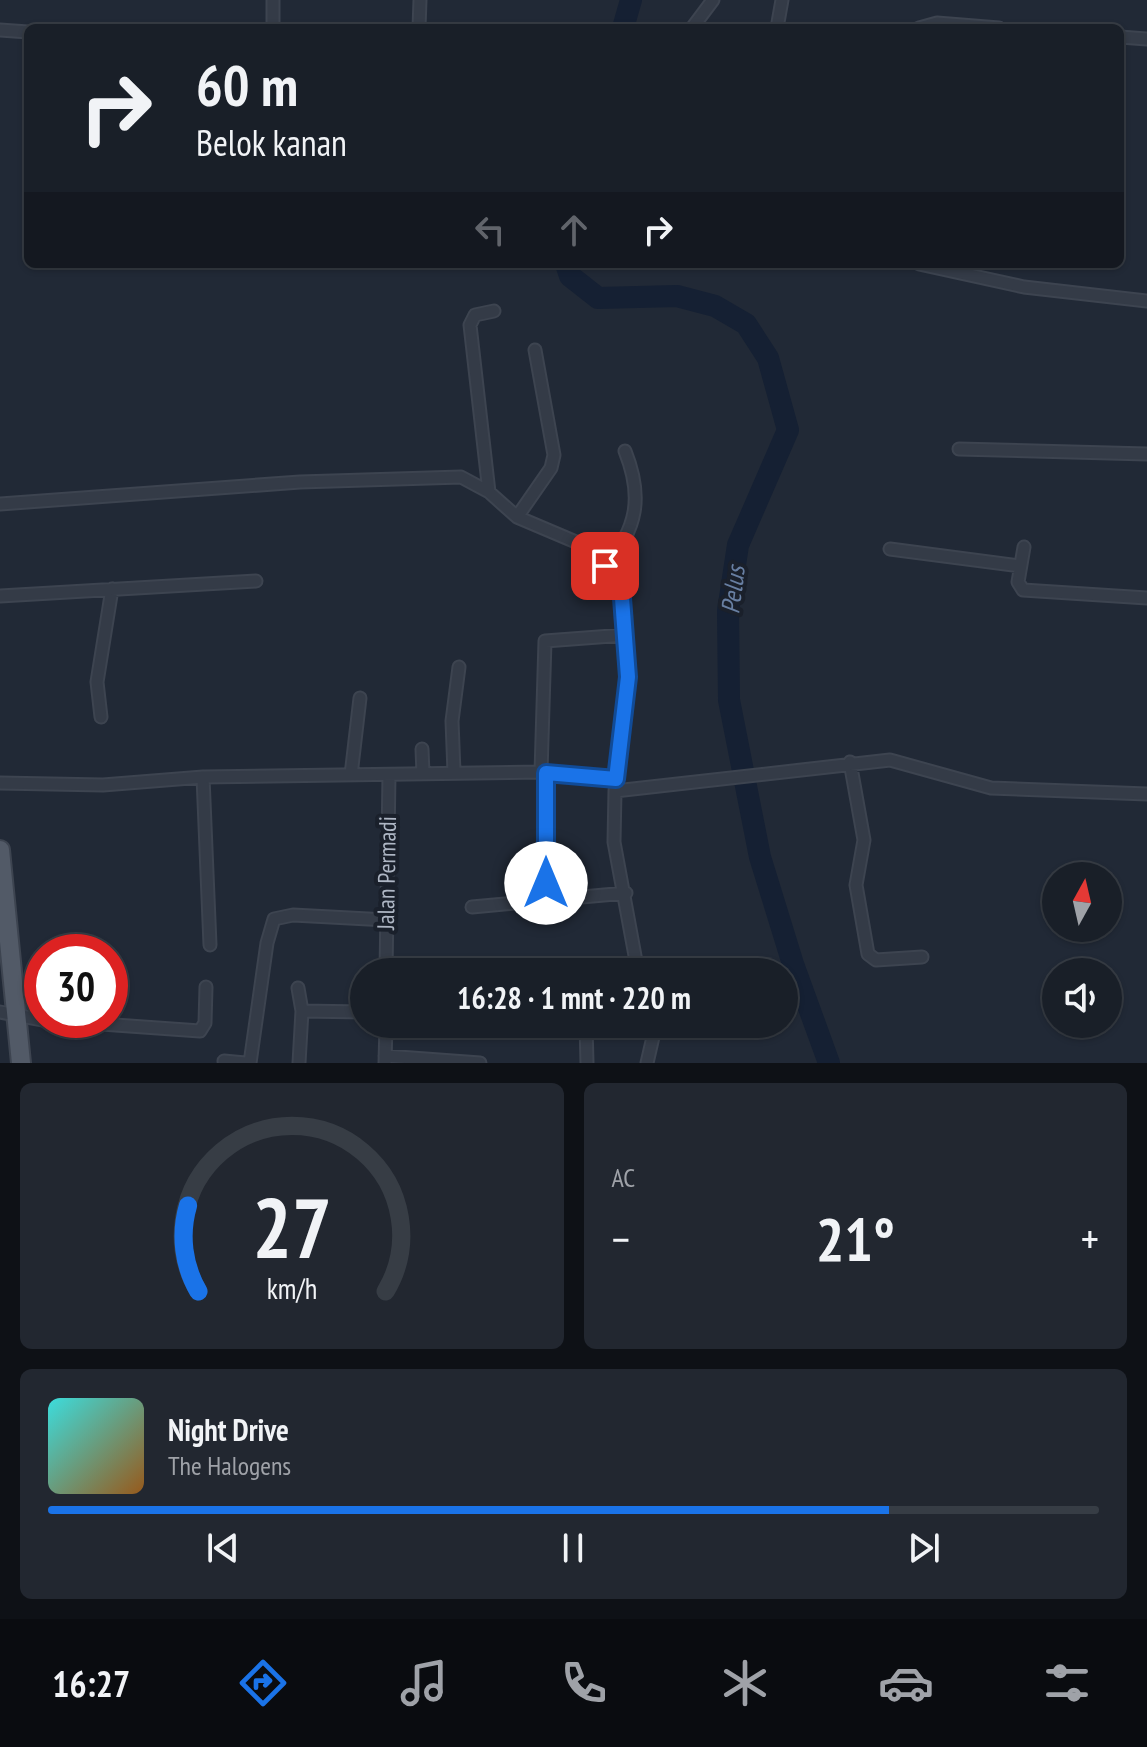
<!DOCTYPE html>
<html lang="id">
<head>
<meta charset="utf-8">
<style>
  :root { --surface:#191f28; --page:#222730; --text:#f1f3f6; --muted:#9fa2a8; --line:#373d45; --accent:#1a73e8 }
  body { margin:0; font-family:"PT Sans Narrow",sans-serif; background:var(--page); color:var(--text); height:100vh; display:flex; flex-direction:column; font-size:30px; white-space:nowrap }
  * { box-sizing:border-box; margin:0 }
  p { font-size:26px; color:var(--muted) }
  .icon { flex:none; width:44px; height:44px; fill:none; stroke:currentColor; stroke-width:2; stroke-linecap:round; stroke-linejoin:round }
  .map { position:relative; height:1063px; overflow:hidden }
  .panel { display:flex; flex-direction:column; gap:20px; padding:20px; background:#0e1116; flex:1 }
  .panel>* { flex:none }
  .top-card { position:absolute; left:24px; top:24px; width:1100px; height:244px; border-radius:12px; box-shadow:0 2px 6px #0004,0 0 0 2px var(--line); background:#191f28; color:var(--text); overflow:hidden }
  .needle { width:52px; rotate:8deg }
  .fabs { position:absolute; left:1042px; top:862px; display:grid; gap:16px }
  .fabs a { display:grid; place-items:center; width:80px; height:80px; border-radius:50%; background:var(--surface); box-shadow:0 2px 6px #0004,0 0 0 2px var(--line); font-size:40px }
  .speed { position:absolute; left:24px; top:934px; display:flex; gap:16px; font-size:40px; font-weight:700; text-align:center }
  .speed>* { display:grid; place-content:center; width:104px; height:104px; border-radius:50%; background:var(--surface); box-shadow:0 2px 6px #0004,0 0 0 2px var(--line); line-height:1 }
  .speed .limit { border:12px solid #d22; background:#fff; color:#111 }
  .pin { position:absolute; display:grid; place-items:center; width:68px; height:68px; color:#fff; margin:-34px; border-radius:16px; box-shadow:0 4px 12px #0006 }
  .me { position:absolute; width:88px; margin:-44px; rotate:0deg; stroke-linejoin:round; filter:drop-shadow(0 0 6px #0008) }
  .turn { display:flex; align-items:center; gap:28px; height:168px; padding:0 40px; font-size:36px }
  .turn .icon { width:104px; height:104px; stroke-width:2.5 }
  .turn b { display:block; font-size:56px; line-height:68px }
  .lanes { display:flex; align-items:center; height:76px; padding:0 40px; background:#0003; justify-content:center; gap:40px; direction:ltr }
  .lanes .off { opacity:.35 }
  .big { font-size:60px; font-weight:800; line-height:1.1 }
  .panel .tile { flex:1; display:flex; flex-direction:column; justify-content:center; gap:12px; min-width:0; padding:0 28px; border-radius:12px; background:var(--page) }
  .panel .dial { align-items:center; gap:0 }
  .dial svg { height:208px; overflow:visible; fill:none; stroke:var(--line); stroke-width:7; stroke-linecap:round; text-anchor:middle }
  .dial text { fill:var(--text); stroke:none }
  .song { display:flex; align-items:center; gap:24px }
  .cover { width:96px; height:96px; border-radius:12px; background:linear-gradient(135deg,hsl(180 70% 55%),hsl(30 70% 35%)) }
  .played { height:8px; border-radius:4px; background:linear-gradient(90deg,var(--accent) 80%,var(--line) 80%) }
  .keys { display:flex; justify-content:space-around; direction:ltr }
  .heat { display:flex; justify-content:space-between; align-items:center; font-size:44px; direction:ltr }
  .panel .tiles { flex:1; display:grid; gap:20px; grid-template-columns:1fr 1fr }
  .tile:last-child { grid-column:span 2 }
  .trip { position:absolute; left:350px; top:958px; width:448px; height:80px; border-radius:40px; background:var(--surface); box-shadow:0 2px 6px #0004,0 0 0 2px var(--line); font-weight:800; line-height:80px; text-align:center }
  .tab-bar { display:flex; height:128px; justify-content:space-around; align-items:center; background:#0a0c10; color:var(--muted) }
  .tab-bar .icon { width:56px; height:56px }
  .tab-bar .active { color:var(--accent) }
  .tab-bar b { font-size:36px; color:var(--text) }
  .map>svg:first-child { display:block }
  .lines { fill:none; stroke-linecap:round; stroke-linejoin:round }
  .river { stroke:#152033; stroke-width:22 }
  .minor-casing { stroke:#3d4450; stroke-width:15 }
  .primary-casing { stroke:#3d4450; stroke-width:22 }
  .minor { stroke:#343b47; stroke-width:11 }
  .primary { stroke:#525a67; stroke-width:18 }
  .route-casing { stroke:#114b97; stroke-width:20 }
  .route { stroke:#1a73e8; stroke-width:14 }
  .labels { text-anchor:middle; stroke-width:8; stroke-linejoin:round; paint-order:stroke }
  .street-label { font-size:24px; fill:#aeb6c4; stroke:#1a202b }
  .water-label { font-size:26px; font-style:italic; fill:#687fa2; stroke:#1a202b }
</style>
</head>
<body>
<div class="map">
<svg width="1147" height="1063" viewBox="0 0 1147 1063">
  <rect width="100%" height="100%" fill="#212936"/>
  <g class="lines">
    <path class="river" d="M 623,28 L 631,0
      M 566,264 L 570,276 L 598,298 L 677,296 L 715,306 L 746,324 L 768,358 L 788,430 L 738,545 L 728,611 L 729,700 L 760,857 L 793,964 L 829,1063"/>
    <g class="minor-casing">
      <path id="minor" d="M 273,0 L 273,28
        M 419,28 L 420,0
        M 692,28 L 713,0
        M 777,28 L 782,0
        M 919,28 L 937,23 L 999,28
        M 0,30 L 28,32
        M 1120,37 L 1147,39
        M 919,264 L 1024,287 L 1147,301
        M 959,449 L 1147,454
        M 489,492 L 470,325 L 475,315 L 494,311
        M 0,504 L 300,482 L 461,477 L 489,492 L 517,517 L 583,545 L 597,555 L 621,585 L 628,677 L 615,791 L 614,842 L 638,972
        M 517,517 L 551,468 L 554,455 L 535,350
        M 1024,547 L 1018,582 L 1023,590 L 1147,598
        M 890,549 L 1020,566
        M 605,566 C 638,529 643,496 625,451
        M 0,596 L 256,581
        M 101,717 L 97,682 L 112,589
        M 422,749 L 423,774
        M 850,762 L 864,840 L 856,885 L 868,954 L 876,960 L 922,957
        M 454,772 L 452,721 L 459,667
        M 541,772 L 545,641 L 625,635
        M 546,773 L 546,883
        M 351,775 L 360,698
        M 203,777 L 210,945
        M 0,783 L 103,785 L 203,777 L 541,772 L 616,779
        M 615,791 L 890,760 L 991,788 L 1147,794
        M 472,907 L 626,893
        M 386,972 L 389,775
        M 298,988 L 302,1011 L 299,1063
        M 302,1011 L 364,1012
        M 0,1012 L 42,1020
        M 45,1020 L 200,1031 L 205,1023 L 206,987
        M 586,1024 L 587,1063
        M 385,1056 L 480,1063
        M 224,1061 L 245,1063
        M 250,1063 L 267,943 L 274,919 L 293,915 L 387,920
        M 385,1063 L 386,1024
        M 647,1063 L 656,1024"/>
    </g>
    <g class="primary-casing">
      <path id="primary" d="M 0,850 L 21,1063"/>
    </g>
    <use href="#minor" class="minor"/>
    <use href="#primary" class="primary"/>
  </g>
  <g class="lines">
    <g class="route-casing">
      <path id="route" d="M 546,883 L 546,773 L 616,779 L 628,677 L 621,585 L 605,566"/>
    </g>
    <use href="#route" class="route"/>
  </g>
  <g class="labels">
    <g class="street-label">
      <text transform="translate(387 873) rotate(-89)" y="8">Jalan Permadi</text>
    </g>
    <g class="water-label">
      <text transform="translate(733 590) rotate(-83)" y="9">Pelus</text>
    </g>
  </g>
</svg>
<div class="fabs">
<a><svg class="needle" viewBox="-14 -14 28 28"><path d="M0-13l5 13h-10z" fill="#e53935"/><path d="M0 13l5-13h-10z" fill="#9fa2a8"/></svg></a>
<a><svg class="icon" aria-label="sound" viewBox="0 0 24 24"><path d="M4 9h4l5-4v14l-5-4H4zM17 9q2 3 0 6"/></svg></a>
</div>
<div class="speed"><div class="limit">30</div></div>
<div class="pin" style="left:605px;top:566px;background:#d93025"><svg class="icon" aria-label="arrive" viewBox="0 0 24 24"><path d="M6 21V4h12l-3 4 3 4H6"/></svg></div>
<svg class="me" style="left:546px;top:883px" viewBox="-20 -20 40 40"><circle r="19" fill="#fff"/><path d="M0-13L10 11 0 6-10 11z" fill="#1a73e8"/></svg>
<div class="trip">16:28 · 1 mnt · 220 m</div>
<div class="top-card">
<div class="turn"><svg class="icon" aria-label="right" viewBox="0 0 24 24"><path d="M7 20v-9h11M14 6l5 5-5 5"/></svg><div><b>60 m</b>Belok kanan</div></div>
<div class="lanes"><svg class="icon off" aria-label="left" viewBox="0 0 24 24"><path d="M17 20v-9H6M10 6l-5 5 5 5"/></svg><svg class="icon off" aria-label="ahead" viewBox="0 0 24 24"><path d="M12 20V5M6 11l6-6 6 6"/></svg><svg class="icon" aria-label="right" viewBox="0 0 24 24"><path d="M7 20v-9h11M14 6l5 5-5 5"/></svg></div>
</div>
</div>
<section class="panel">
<div class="tiles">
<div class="tile dial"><svg viewBox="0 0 100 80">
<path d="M14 69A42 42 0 1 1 86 69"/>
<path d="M14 69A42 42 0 0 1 10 36" stroke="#1a73e8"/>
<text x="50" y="56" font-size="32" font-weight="700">27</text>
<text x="50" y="72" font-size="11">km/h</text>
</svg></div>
<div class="tile"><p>AC</p>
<div class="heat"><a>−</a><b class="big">21°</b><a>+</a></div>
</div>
<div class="tile">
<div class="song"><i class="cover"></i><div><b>Night Drive</b><p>The Halogens</p></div></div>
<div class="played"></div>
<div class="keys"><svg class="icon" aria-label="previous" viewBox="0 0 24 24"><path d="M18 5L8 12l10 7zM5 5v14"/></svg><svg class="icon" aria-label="pause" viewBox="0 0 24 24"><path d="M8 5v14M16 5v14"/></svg><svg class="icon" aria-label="next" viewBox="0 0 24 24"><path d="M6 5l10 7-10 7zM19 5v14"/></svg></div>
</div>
</div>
</section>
<nav class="tab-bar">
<b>16:27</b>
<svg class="icon active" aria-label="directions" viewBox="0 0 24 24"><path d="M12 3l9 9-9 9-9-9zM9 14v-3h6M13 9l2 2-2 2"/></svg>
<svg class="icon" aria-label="music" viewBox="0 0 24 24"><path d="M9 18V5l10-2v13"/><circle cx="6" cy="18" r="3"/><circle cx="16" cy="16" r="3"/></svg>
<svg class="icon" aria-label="phone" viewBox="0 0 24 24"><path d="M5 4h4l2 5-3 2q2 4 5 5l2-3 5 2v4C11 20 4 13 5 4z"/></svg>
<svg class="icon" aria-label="climate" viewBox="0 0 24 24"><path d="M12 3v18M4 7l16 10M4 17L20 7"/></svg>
<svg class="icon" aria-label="car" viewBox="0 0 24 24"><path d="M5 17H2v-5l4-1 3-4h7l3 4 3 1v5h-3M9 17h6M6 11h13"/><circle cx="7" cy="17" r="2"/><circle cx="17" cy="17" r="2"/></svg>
<svg class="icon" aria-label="filters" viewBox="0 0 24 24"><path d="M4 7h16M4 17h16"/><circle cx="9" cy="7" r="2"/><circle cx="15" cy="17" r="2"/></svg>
</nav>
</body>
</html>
